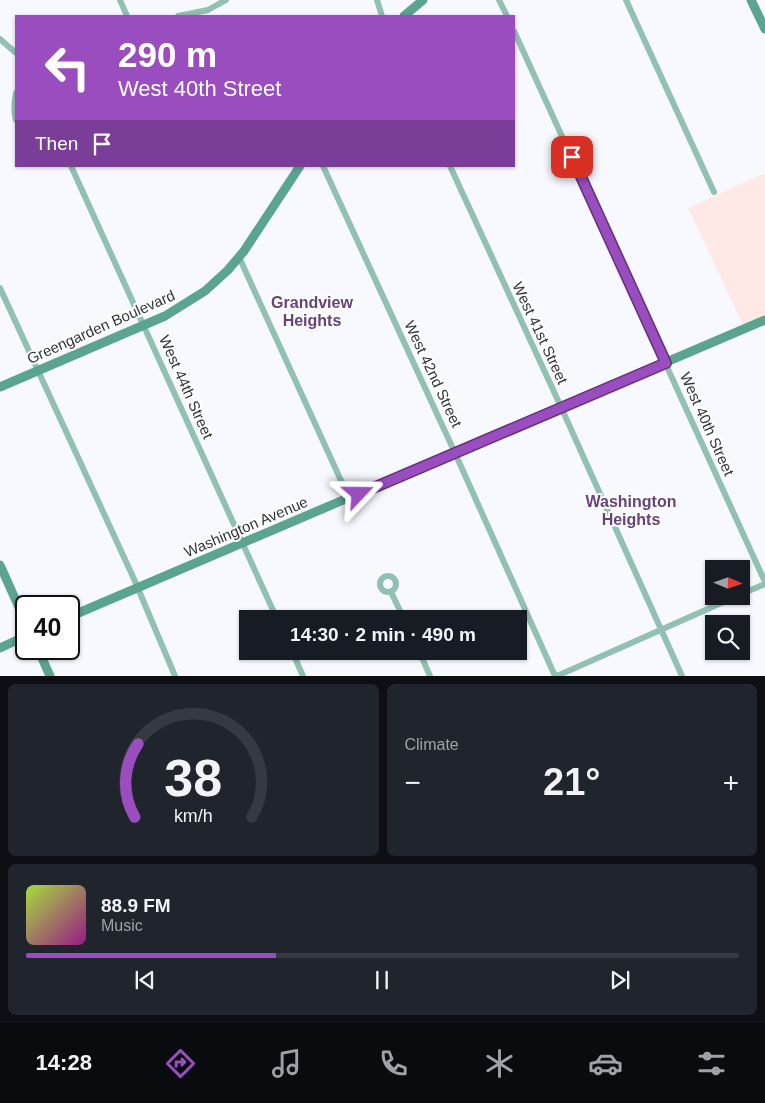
<!DOCTYPE html>
<html lang="en">
<head>
<meta charset="utf-8">
<style>
  :root { --surface:#171b24; --page:#20242c; --text:#f1f3f6; --muted:#9ea1a6; --line:#363941; --accent:#994dbe }
  body { margin:0; font-family:Arial,sans-serif; background:var(--page); color:var(--text); height:100vh; display:flex; flex-direction:column; font-size:19px; white-space:nowrap }
  * { box-sizing:border-box; margin:0 }
  p { font-size:16px; color:var(--muted) }
  .icon { flex:none; width:28px; height:28px; fill:none; stroke:currentColor; stroke-width:2; stroke-linecap:round; stroke-linejoin:round }
  .map { position:relative; height:676px; overflow:hidden }
  .drawer { display:flex; flex-direction:column; gap:8px; padding:8px; background:#0d0f14; flex:1 }
  .drawer>* { flex:none }
  .banner { position:absolute; left:15px; top:15px; width:500px; height:152px; border-radius:0px; box-shadow:0 1px 4px #0004; background:#994dbe; color:#fff; overflow:hidden }
  .needle { width:32px; rotate:92deg }
  .tools { position:absolute; left:705px; top:560px; display:grid; gap:10px }
  .tools a { display:grid; place-items:center; width:45px; height:45px; border-radius:0px; background:var(--surface); box-shadow:0 1px 4px #0004; font-size:25px }
  .speed { position:absolute; left:15px; top:595px; display:flex; gap:10px; font-size:25px; font-weight:700; text-align:center }
  .speed>* { display:grid; place-content:center; width:65px; height:65px; border-radius:50%; background:var(--surface); box-shadow:0 1px 4px #0004; line-height:1 }
  .speed .limit { border:2px solid #111; border-radius:8px; background:#fff; color:#111 }
  .pin { position:absolute; display:grid; place-items:center; width:42px; height:42px; color:#fff; margin:-21px; border-radius:10px; box-shadow:0 2px 8px #0006 }
  .me { position:absolute; width:55px; margin:-28px; rotate:67deg; stroke-linejoin:round; filter:drop-shadow(0 0 4px #0008) }
  .turn { display:flex; align-items:center; gap:18px; height:105px; padding:0 20px; font-size:22px }
  .turn .icon { width:65px; height:65px; stroke-width:2.5 }
  .turn b { display:block; font-size:35px; line-height:42px }
  .then { display:flex; align-items:center; height:48px; padding:0 20px; background:#0003; gap:10px; font-size:19px }
  .big { font-size:38px; font-weight:700; line-height:1.1 }
  .drawer .widget { flex:1; display:flex; flex-direction:column; justify-content:center; gap:8px; min-width:0; padding:0 18px; border-radius:8px; background:var(--page) }
  .drawer .dial { align-items:center; gap:0 }
  .dial svg { height:130px; overflow:visible; fill:none; stroke:var(--line); stroke-width:7; stroke-linecap:round; text-anchor:middle }
  .dial text { fill:var(--text); stroke:none }
  .song { display:flex; align-items:center; gap:15px }
  .cover { width:60px; height:60px; border-radius:8px; background:linear-gradient(135deg,hsl(80 70% 55%),hsl(310 70% 35%)) }
  .played { height:5px; border-radius:2px; background:linear-gradient(90deg,var(--accent) 35%,var(--line) 35%) }
  .keys { display:flex; justify-content:space-around; direction:ltr }
  .heat { display:flex; justify-content:space-between; align-items:center; font-size:28px; direction:ltr }
  .drawer .tiles { flex:1; display:grid; gap:8px; grid-template-columns:1fr 1fr }
  .widget:last-child { grid-column:span 2 }
  .trip { position:absolute; left:239px; top:610px; width:288px; height:50px; border-radius:0px; background:var(--surface); box-shadow:0 1px 4px #0004; font-weight:700; line-height:50px; text-align:center }
  .dock { display:flex; height:80px; justify-content:space-around; align-items:center; background:#090b0e; color:var(--muted) }
  .dock .icon { width:35px; height:35px }
  .dock .current { color:var(--accent) }
  .dock b { font-size:22px; color:var(--text) }
  .map>svg:first-child { display:block }
  .commercial { fill:#ffe9e7 }
  .lines { fill:none; stroke-linecap:round; stroke-linejoin:round }
  .street { stroke:#92c0b2; stroke-width:6 }
  .secondary { stroke:#5aa490; stroke-width:9 }
  .route-casing { stroke:#63327c; stroke-width:12 }
  .route { stroke:#994dbe; stroke-width:9 }
  .labels { text-anchor:middle; stroke-width:4; stroke-linejoin:round; paint-order:stroke }
  .street-label { font-size:15px; fill:#323437; stroke:#fff }
  .neighbourhood-label { font-size:16px; font-weight:bold; fill:#67427b; stroke:#fff }
</style>
</head>
<body>
<div class="map">
<svg width="765" height="676" viewBox="0 0 765 676">
  <rect width="100%" height="100%" fill="#f7f9fe"/>
  <path class="commercial" d="M 765,173 L 765,315 L 743,325 L 688,208 Z"/>
  <g class="lines">
    <path class="street" d="M 120,0 L 127,16
      M 377,0 L 382,16
      M 499,0 L 507,16
      M 626,0 L 714,192
      M 178,16 L 208,10 L 226,0
      M 514,31 L 765,582
      M 0,39 L 16,53
      M 16,93 C 14,103 13,111 16,120
      M 71,166 L 277,619
      M 323,166 L 455,453 L 555,676
      M 450,166 L 561,407 L 682,676
      M 239,257 L 349,498
      M 0,288 L 134,579 L 175,676
      M380 584a8 8 0 1 1 16 0a8 8 0 1 1-16 0Z
      M 391,592 L 404,619
      M 741,594 L 765,584
      M 292,651 L 303,676
      M 419,651 L 430,676
      M 557,676 L 737,596"/>
    <path class="secondary" d="M 751,0 L 765,29
      M 404,16 L 423,0
      M 0,387 L 165,316 L 205,291 L 228,270 L 244,251 L 300,166
      M 0,565 L 26,623
      M 69,617 L 765,320
      M 0,648 L 26,636
      M 38,649 L 50,676"/>
  </g>
  <g class="lines">
    <g class="route-casing">
      <path id="route" d="M 359,494 L 666,363 L 572,157"/>
    </g>
    <use href="#route" class="route"/>
  </g>
  <g class="labels">
    <g class="street-label">
      <text transform="translate(101 327) rotate(-24)" y="5">Greengarden Boulevard</text>
      <text transform="translate(540 333) rotate(65)" y="5">West 41st Street</text>
      <text transform="translate(433 374) rotate(65)" y="5">West 42nd Street</text>
      <text transform="translate(186 387) rotate(66)" y="5">West 44th Street</text>
      <text transform="translate(707 424) rotate(66)" y="5">West 40th Street</text>
      <text transform="translate(246 527) rotate(-23)" y="5">Washington Avenue</text>
    </g>
    <g class="neighbourhood-label">
      <text x="312" y="308">Grandview<tspan x="312" dy="18">Heights</tspan></text>
      <text x="631" y="507">Washington<tspan x="631" dy="18">Heights</tspan></text>
    </g>
  </g>
</svg>
<div class="tools">
<a><svg class="needle" viewBox="-14 -14 28 28"><path d="M0-13l5 13h-10z" fill="#e53935"/><path d="M0 13l5-13h-10z" fill="#9ea1a6"/></svg></a>
<a><svg class="icon" aria-label="search" viewBox="0 0 24 24"><circle cx="10" cy="10" r="6"/><path d="M15 15l6 6"/></svg></a>
</div>
<div class="speed"><div class="limit">40</div></div>
<div class="pin" style="left:572px;top:157px;background:#d93025"><svg class="icon" aria-label="arrive" viewBox="0 0 24 24"><path d="M6 21V4h12l-3 4 3 4H6"/></svg></div>
<svg class="me" style="left:359px;top:494px" viewBox="-20 -20 40 40"><path d="M0-17L14 15 0 8-14 15z" fill="#994dbe" stroke="#fff" stroke-width="4"/></svg>
<div class="trip">14:30 · 2 min · 490 m</div>
<div class="banner">
<div class="turn"><svg class="icon" aria-label="left" viewBox="0 0 24 24"><path d="M17 20v-9H6M10 6l-5 5 5 5"/></svg><div><b>290 m</b>West 40th Street</div></div>
<div class="then">Then<svg class="icon" aria-label="arrive" viewBox="0 0 24 24"><path d="M6 21V4h12l-3 4 3 4H6"/></svg></div>
</div>
</div>
<section class="drawer">
<div class="tiles">
<div class="widget dial"><svg viewBox="0 0 100 80">
<path d="M14 69A42 42 0 1 1 86 69"/>
<path d="M14 69A42 42 0 0 1 16 24" stroke="#994dbe"/>
<text x="50" y="56" font-size="32" font-weight="700">38</text>
<text x="50" y="72" font-size="11">km/h</text>
</svg></div>
<div class="widget"><p>Climate</p>
<div class="heat"><a>−</a><b class="big">21°</b><a>+</a></div>
</div>
<div class="widget">
<div class="song"><i class="cover"></i><div><b>88.9 FM</b><p>Music</p></div></div>
<div class="played"></div>
<div class="keys"><svg class="icon" aria-label="previous" viewBox="0 0 24 24"><path d="M18 5L8 12l10 7zM5 5v14"/></svg><svg class="icon" aria-label="pause" viewBox="0 0 24 24"><path d="M8 5v14M16 5v14"/></svg><svg class="icon" aria-label="next" viewBox="0 0 24 24"><path d="M6 5l10 7-10 7zM19 5v14"/></svg></div>
</div>
</div>
</section>
<nav class="dock">
<b>14:28</b>
<svg class="icon current" aria-label="directions" viewBox="0 0 24 24"><path d="M12 3l9 9-9 9-9-9zM9 14v-3h6M13 9l2 2-2 2"/></svg>
<svg class="icon" aria-label="music" viewBox="0 0 24 24"><path d="M9 18V5l10-2v13"/><circle cx="6" cy="18" r="3"/><circle cx="16" cy="16" r="3"/></svg>
<svg class="icon" aria-label="phone" viewBox="0 0 24 24"><path d="M5 4h4l2 5-3 2q2 4 5 5l2-3 5 2v4C11 20 4 13 5 4z"/></svg>
<svg class="icon" aria-label="climate" viewBox="0 0 24 24"><path d="M12 3v18M4 7l16 10M4 17L20 7"/></svg>
<svg class="icon" aria-label="car" viewBox="0 0 24 24"><path d="M5 17H2v-5l4-1 3-4h7l3 4 3 1v5h-3M9 17h6M6 11h13"/><circle cx="7" cy="17" r="2"/><circle cx="17" cy="17" r="2"/></svg>
<svg class="icon" aria-label="filters" viewBox="0 0 24 24"><path d="M4 7h16M4 17h16"/><circle cx="9" cy="7" r="2"/><circle cx="15" cy="17" r="2"/></svg>
</nav>
</body>
</html>
